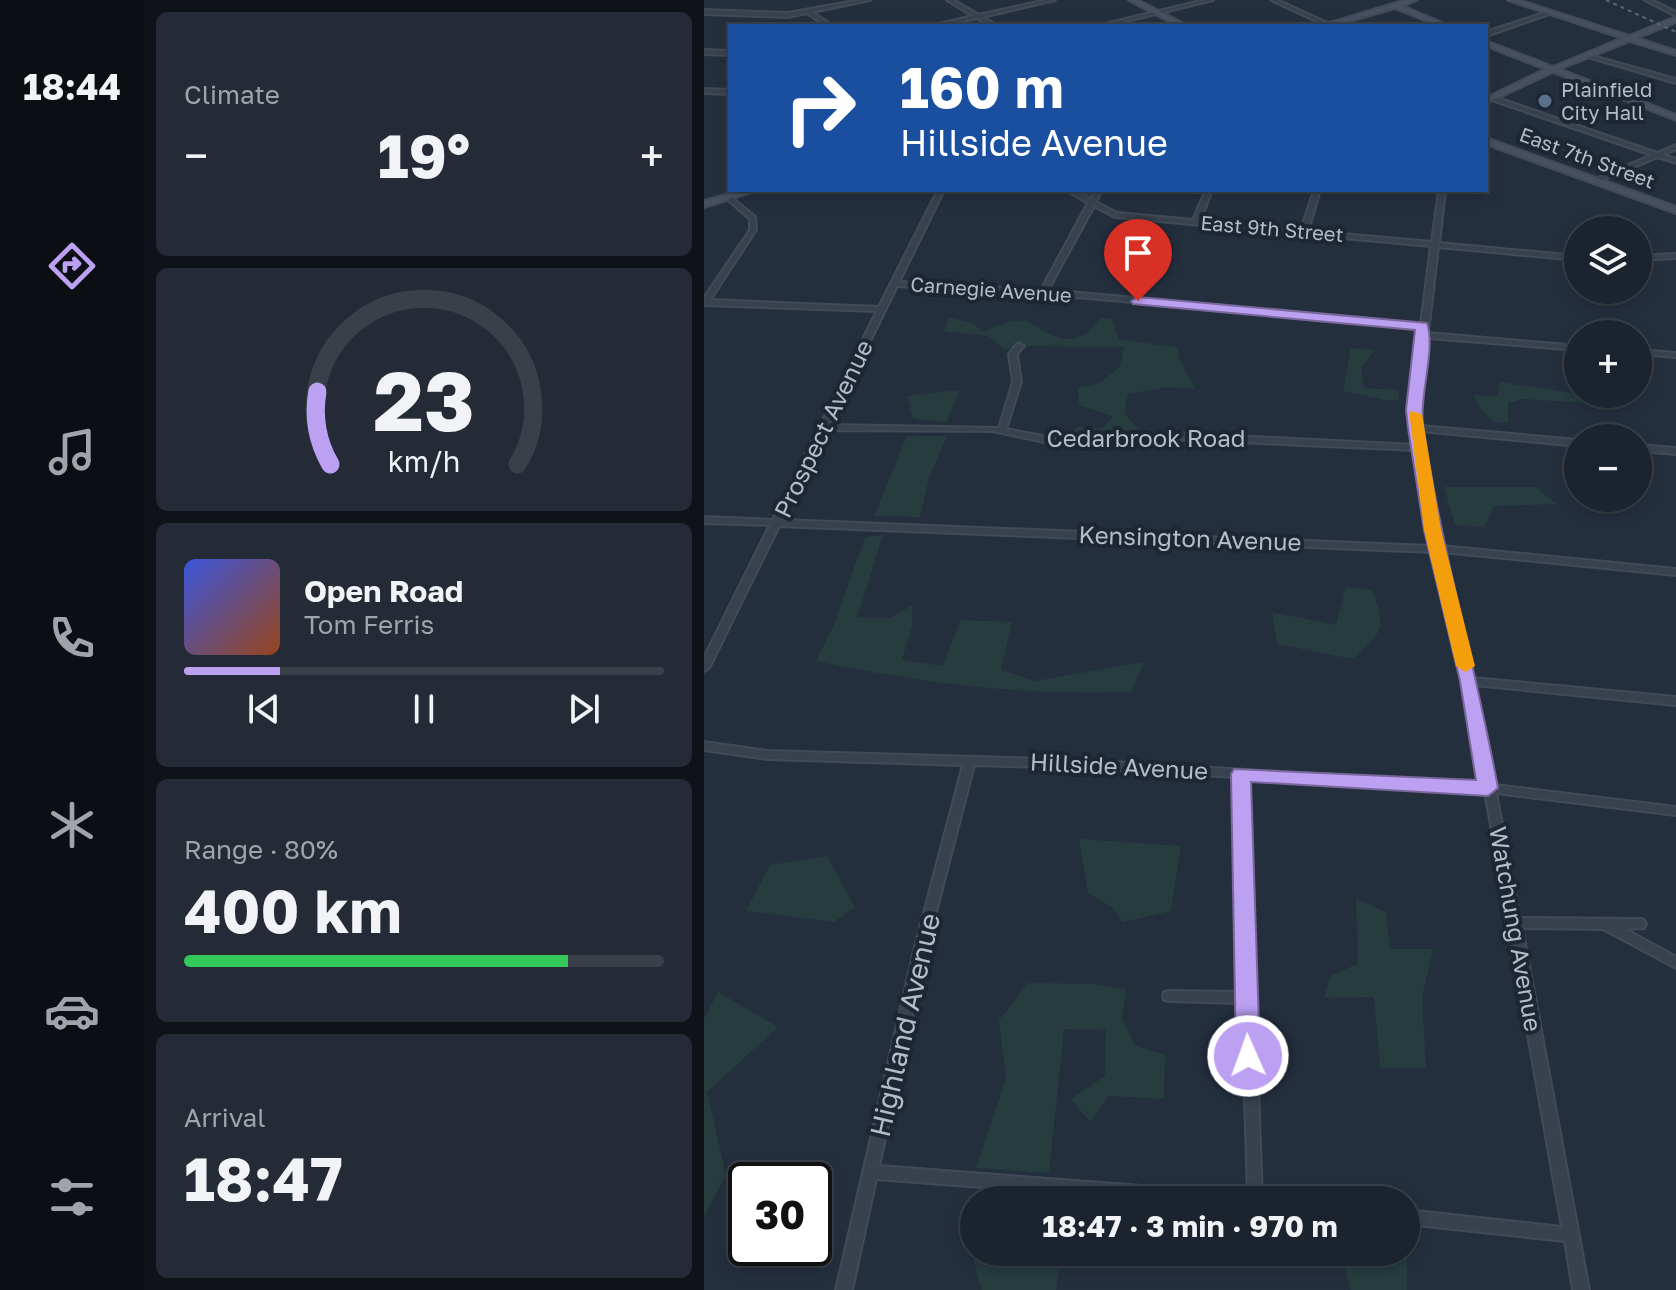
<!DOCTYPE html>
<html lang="en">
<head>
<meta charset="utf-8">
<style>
  :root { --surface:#1b232e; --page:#242b36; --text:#f1f3f6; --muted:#a0a4aa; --line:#39404a; --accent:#bca0f2 }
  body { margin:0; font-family:"Golos Text",sans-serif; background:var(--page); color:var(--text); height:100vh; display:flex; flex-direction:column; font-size:30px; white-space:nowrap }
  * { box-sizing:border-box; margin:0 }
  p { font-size:26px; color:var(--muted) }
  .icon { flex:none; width:44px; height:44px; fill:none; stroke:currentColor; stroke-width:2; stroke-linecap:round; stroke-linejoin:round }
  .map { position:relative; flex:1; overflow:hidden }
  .side { display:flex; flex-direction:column; gap:12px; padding:12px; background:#0f1319; width:560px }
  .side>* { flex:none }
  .banner { position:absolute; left:24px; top:24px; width:760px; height:168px; border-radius:0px; box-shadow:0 4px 12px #0003,0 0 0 2px var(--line); background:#1a4fa0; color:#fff; overflow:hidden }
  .tools { position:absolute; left:860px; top:216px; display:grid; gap:16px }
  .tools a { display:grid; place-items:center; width:88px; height:88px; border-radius:50%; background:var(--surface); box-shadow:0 4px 12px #0003,0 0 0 2px var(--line); font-size:40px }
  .speed { position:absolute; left:24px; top:1162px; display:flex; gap:16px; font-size:40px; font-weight:700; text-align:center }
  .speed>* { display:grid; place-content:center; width:104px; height:104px; border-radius:50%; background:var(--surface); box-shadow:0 4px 12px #0003,0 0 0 2px var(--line); line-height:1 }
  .speed .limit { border:4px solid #111; border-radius:12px; background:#fff; color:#111 }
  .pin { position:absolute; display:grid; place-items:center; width:68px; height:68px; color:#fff; margin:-82px -34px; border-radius:50% 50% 50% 0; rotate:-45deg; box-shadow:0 0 8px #0007 }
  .pin .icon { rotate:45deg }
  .me { position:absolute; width:88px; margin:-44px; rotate:358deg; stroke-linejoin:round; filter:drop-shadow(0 0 6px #0008) }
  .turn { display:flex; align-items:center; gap:28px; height:168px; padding:0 40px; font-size:36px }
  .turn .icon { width:104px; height:104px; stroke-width:2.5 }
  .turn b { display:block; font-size:56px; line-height:68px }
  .big { font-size:60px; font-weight:700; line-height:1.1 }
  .side .card { flex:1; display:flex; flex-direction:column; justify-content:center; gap:12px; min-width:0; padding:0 28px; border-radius:12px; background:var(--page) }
  .side .dial { align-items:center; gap:0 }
  .dial svg { height:208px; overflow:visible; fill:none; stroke:var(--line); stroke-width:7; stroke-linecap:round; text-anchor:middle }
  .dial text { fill:var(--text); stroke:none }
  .song { display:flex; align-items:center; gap:24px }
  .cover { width:96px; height:96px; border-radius:12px; background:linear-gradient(135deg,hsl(230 70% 55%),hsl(20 70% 35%)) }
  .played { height:8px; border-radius:4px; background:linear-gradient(90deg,var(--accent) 20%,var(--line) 20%) }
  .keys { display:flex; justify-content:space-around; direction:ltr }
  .heat { display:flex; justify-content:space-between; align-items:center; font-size:44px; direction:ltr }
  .charge { height:12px; border-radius:6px; background:linear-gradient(90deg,#34c759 80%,var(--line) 0) }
  .trip { position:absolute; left:256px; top:1186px; width:460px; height:80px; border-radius:40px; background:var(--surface); box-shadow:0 4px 12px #0003,0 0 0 2px var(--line); font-weight:700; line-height:80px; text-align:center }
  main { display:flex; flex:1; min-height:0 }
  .tabs { display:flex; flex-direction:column; width:144px; justify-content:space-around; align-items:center; background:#0b0e12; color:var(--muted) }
  .tabs .icon { width:56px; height:56px }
  .tabs .selected { color:var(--accent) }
  .tabs b { font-size:36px; color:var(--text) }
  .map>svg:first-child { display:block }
  .green { fill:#263c3f }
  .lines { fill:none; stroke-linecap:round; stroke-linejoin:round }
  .street-casing { stroke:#414a57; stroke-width:4 }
  .secondary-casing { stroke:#414a57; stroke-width:4 }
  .street { fill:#38414e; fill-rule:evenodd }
  .secondary { fill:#465061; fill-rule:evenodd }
  .rail { stroke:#5a6575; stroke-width:2; stroke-dasharray:4 4; stroke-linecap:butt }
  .route { fill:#bca0f2; stroke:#7a689d; stroke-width:2 }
  .slow { fill:#f59e0b }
  .service-dot { fill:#5c6f8a; stroke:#1d2633; stroke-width:3 }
  .labels { text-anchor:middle; stroke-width:8; stroke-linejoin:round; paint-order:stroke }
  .far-poi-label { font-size:20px; fill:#b4bcc9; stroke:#1d2633; text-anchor:start }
  .far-street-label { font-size:20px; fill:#b4bcc9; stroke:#1d2633 }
  .street-label { font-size:24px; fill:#b4bcc9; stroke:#1d2633 }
  .near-street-label { font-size:28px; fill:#b4bcc9; stroke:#1d2633 }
</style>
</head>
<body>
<main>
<nav class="tabs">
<b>18:44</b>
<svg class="icon selected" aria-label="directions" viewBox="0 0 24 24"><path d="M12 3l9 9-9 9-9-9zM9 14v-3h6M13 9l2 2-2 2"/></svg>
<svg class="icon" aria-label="music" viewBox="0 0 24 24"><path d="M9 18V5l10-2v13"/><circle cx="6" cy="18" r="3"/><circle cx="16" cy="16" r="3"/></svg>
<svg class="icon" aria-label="phone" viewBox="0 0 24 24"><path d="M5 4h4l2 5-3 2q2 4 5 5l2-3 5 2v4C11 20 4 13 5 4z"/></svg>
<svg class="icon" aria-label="climate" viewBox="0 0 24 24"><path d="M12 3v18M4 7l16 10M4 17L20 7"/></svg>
<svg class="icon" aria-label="car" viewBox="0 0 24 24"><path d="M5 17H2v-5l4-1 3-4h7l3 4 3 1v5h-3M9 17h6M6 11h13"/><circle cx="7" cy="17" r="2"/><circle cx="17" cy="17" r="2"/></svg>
<svg class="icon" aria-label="filters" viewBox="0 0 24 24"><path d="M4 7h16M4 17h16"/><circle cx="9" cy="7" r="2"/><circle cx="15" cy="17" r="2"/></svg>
</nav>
<section class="side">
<div class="card"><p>Climate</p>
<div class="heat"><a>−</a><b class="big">19°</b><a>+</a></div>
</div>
<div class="card dial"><svg viewBox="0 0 100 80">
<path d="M14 69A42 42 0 1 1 86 69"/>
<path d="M14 69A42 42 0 0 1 9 41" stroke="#bca0f2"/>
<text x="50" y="56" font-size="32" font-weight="700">23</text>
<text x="50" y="72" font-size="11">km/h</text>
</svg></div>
<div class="card">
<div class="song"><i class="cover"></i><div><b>Open Road</b><p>Tom Ferris</p></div></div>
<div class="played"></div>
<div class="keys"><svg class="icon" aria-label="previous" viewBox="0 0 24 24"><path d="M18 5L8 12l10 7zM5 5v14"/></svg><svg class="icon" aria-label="pause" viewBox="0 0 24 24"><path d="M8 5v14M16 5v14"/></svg><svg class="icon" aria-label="next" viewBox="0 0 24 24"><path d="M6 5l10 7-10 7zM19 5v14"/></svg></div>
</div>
<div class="card"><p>Range · 80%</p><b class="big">400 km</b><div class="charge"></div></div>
<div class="card"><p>Arrival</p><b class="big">18:47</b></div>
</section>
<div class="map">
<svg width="972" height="1290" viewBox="0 0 972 1290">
  <rect width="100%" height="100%" fill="#242f3e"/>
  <path class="green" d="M 245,318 L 267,322 L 279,332 C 291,326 307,319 321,321 C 327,322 333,327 338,330 C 364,345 380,342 396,318 L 408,319 L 415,339 L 474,348 L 475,358 L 491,389 L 462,387 L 424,394 L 420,413 L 435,430 L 367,436 L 373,427 L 399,428 L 409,416 L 375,405 L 374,388 L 394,384 L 416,367 L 420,347 L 327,346 L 300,349 L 284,336 L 240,331 Z
    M 647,348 L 671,350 L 657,367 L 660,388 L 694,390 L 695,399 L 688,401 L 639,391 Z
    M 795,382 L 877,394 L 882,403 L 819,399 L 804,403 L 804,423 L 790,422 L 776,409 L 770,395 L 794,396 Z
    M 255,390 L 243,422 L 209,419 L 203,396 Z
    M 203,436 L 243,436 L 225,478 L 216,517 L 170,516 Z
    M 740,487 L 831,487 L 853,504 L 790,506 L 780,527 L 751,525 Z
    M 179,535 L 153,618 L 187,618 L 208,605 L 208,625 L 198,660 L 239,666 L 256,620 L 308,622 L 297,670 L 331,681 L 440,662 L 427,692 C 320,696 217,683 112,661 L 129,627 L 161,537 Z
    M 642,587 L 668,590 C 683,628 679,632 649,659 L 573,644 L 568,612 L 632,625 Z
    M 375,839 L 477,846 L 467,911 L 419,922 L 409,908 L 384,893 Z
    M 123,856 L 151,907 L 130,922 L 42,911 L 66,865 Z
    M 652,898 L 682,912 L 686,949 L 729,949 L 718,997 L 722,1068 L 676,1068 L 670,997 L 620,998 L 627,975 L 654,964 Z
    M 324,983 L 388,984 L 422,989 L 418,1018 L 431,1046 L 461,1055 L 460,1099 L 405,1096 L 386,1122 L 367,1099 L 401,1076 L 402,1030 L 360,1029 L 345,1173 L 272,1168 L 302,1079 L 295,1020 Z
    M 14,992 L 74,1027 L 3,1092 L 22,1175 L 0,1217 L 0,1019 Z
    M 255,1211 L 270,1212 L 270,1252 L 358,1252 L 352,1290 L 278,1290 Z
    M 703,1249 L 703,1290 L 647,1290 L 636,1252 L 702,1252 Z"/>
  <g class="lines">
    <g class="street-casing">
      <path id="street" d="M 156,0 L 166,0 L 108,12 L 128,26 L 122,26 L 103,13 L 84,17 L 0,14 L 0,10 L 84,13 Z
        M 243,0 L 249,0 L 275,15 L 342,0 L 351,0 L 278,17 L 294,26 L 287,26 L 273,18 L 236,26 L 226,26 L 269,16 Z
        M 501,0 L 509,0 L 402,26 L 392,26 Z
        M 567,0 L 573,0 L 630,26 L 623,26 Z
        M 941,0 L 947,0 L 972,12 L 972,16 Z
        M 846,11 L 851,12 L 782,36 L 782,32 Z
        M 0,50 L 26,51 L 26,55 L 0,54 Z
        M 881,54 L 972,79 L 972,83 L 881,56 Z
        M 0,89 L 26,90 L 26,94 L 0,93 Z
        M 782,94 L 953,153 L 972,145 L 972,149 L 959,155 L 972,159 L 972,163 L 954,157 L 893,182 L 889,182 L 889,180 L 948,155 L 782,98 Z
        M 234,190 L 240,190 L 195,282 L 337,290 L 384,203 L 362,190 L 370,190 L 387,199 L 392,190 L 398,190 L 392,202 L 413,213 L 489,220 L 502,190 L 508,190 L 496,221 L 597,230 L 610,190 L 616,190 L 604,231 L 728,242 L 735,190 L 741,190 L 735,243 L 874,256 L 874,260 L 734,247 L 724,333 L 874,346 L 874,350 L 723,338 L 714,410 L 717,426 L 874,440 L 874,446 L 717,431 L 733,530 L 737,546 L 972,569 L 972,575 L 738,552 L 769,678 L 972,697 L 972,705 L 771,685 L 791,785 L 972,807 L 972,815 L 792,793 L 816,918 L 936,919 L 940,920 L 942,924 L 940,928 L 921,929 L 972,957 L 972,968 L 899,929 L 818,928 L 885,1290 L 869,1290 L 861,1241 L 702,1224 L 702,1210 L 858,1227 L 805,927 L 802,923 L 804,919 L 781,792 L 543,778 L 558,1200 L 451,1200 L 172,1179 L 148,1290 L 132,1290 L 211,947 L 259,765 L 64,759 L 0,750 L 0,742 L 64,751 L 374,760 L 779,784 L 760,681 L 729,552 L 75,526 L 5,668 L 0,671 L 0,658 L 66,525 L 0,523 L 0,517 L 69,520 L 173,311 L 0,305 L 0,298 L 46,230 L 46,219 L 21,197 L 26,196 L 51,217 L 52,230 L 6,300 L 175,307 ZM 390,206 L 411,217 L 727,246 L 717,324 L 344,290 ZM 193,286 L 339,294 L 717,328 L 714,335 L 716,337 L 706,410 L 711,445 L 469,433 L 354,439 L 302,429 L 317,382 L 313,354 L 320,346 L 316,344 L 313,344 L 305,354 L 309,382 L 295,428 L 125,425 ZM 122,430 L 289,431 L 354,445 L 469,439 L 712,450 L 727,546 L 78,520 ZM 270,765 L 374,768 L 532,777 L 538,992 L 465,991 L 460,992 L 459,996 L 460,1000 L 465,1001 L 538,1003 L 544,1194 L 175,1166 L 223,947 Z
        M 972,254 L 972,258 L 934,260 L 934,256 Z
        M 934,350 L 972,353 L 972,357 L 934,354 Z
        M 934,445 L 972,448 L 972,454 L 934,451 Z"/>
    </g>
    <g class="secondary-casing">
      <path id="secondary" d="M 425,0 L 433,0 L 484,26 L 474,26 Z
        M 702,0 L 713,0 L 698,6 L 745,26 L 735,26 L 691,8 L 628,26 L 616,26 Z
        M 804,0 L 814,0 L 925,36 L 972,17 L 972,22 L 932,38 L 972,51 L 972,55 L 926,41 L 855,69 L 972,115 L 972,120 L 849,72 L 782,103 L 782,98 L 842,69 L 782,46 L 782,41 L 849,67 L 919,38 Z
        M 782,138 L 972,207 L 972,213 L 782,144 Z
        M 39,190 L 54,190 L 0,207 L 0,201 Z"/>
    </g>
    <use href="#street" class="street"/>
    <use href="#secondary" class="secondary"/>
    <path class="rail" d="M 902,0 L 972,32"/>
  </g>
  <path class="route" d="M 434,297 L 723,323 C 732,350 715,395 719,425 C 737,548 772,667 794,788 L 784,796 L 547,782 L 556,1056 L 553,1064 L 544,1067 L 536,1064 L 532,1056 L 527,774 L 530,769 L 772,780 L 756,681 L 720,530 L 704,428 L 702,410 L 711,330 L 429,304 L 427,301 Z"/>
  <path class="slow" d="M 705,411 L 718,414 L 737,530 L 771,666 L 761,672 L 752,666 L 720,530 Z"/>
  <circle class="service-dot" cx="841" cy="101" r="8"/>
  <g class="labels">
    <g class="far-poi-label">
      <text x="857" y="97">Plainfield<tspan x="857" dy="23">City Hall</tspan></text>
    </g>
    <g class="far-street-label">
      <text transform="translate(883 158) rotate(20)" y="7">East 7th Street</text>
      <text transform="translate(568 229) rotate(5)" y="7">East 9th Street</text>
      <text transform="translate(287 290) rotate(4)" y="7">Carnegie Avenue</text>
    </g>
    <g class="street-label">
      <text transform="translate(120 429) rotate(-64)" y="8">Prospect Avenue</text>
      <text x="442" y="447">Cedarbrook Road</text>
      <text transform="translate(486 539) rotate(2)" y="8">Kensington Avenue</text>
      <text transform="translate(415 767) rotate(3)" y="8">Hillside Avenue</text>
      <text transform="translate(811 929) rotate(80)" y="8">Watchung Avenue</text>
    </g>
    <g class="near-street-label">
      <text transform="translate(201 1025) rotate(-77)" y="10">Highland Avenue</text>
    </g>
  </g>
</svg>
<div class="tools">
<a><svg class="icon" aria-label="layers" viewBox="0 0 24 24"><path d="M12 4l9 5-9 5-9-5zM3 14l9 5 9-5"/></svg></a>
<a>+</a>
<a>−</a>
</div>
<div class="speed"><div class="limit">30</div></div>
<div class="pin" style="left:434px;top:301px;background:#d93025"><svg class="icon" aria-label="arrive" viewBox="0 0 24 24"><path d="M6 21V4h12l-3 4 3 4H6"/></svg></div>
<svg class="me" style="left:544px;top:1056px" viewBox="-20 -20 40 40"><circle r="17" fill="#bca0f2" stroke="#fff" stroke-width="3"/><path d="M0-11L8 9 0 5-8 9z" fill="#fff"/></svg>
<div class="trip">18:47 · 3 min · 970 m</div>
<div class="banner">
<div class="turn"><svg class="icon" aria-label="right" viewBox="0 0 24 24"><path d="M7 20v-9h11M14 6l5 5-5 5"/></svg><div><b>160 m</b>Hillside Avenue</div></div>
</div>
</div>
</main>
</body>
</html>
